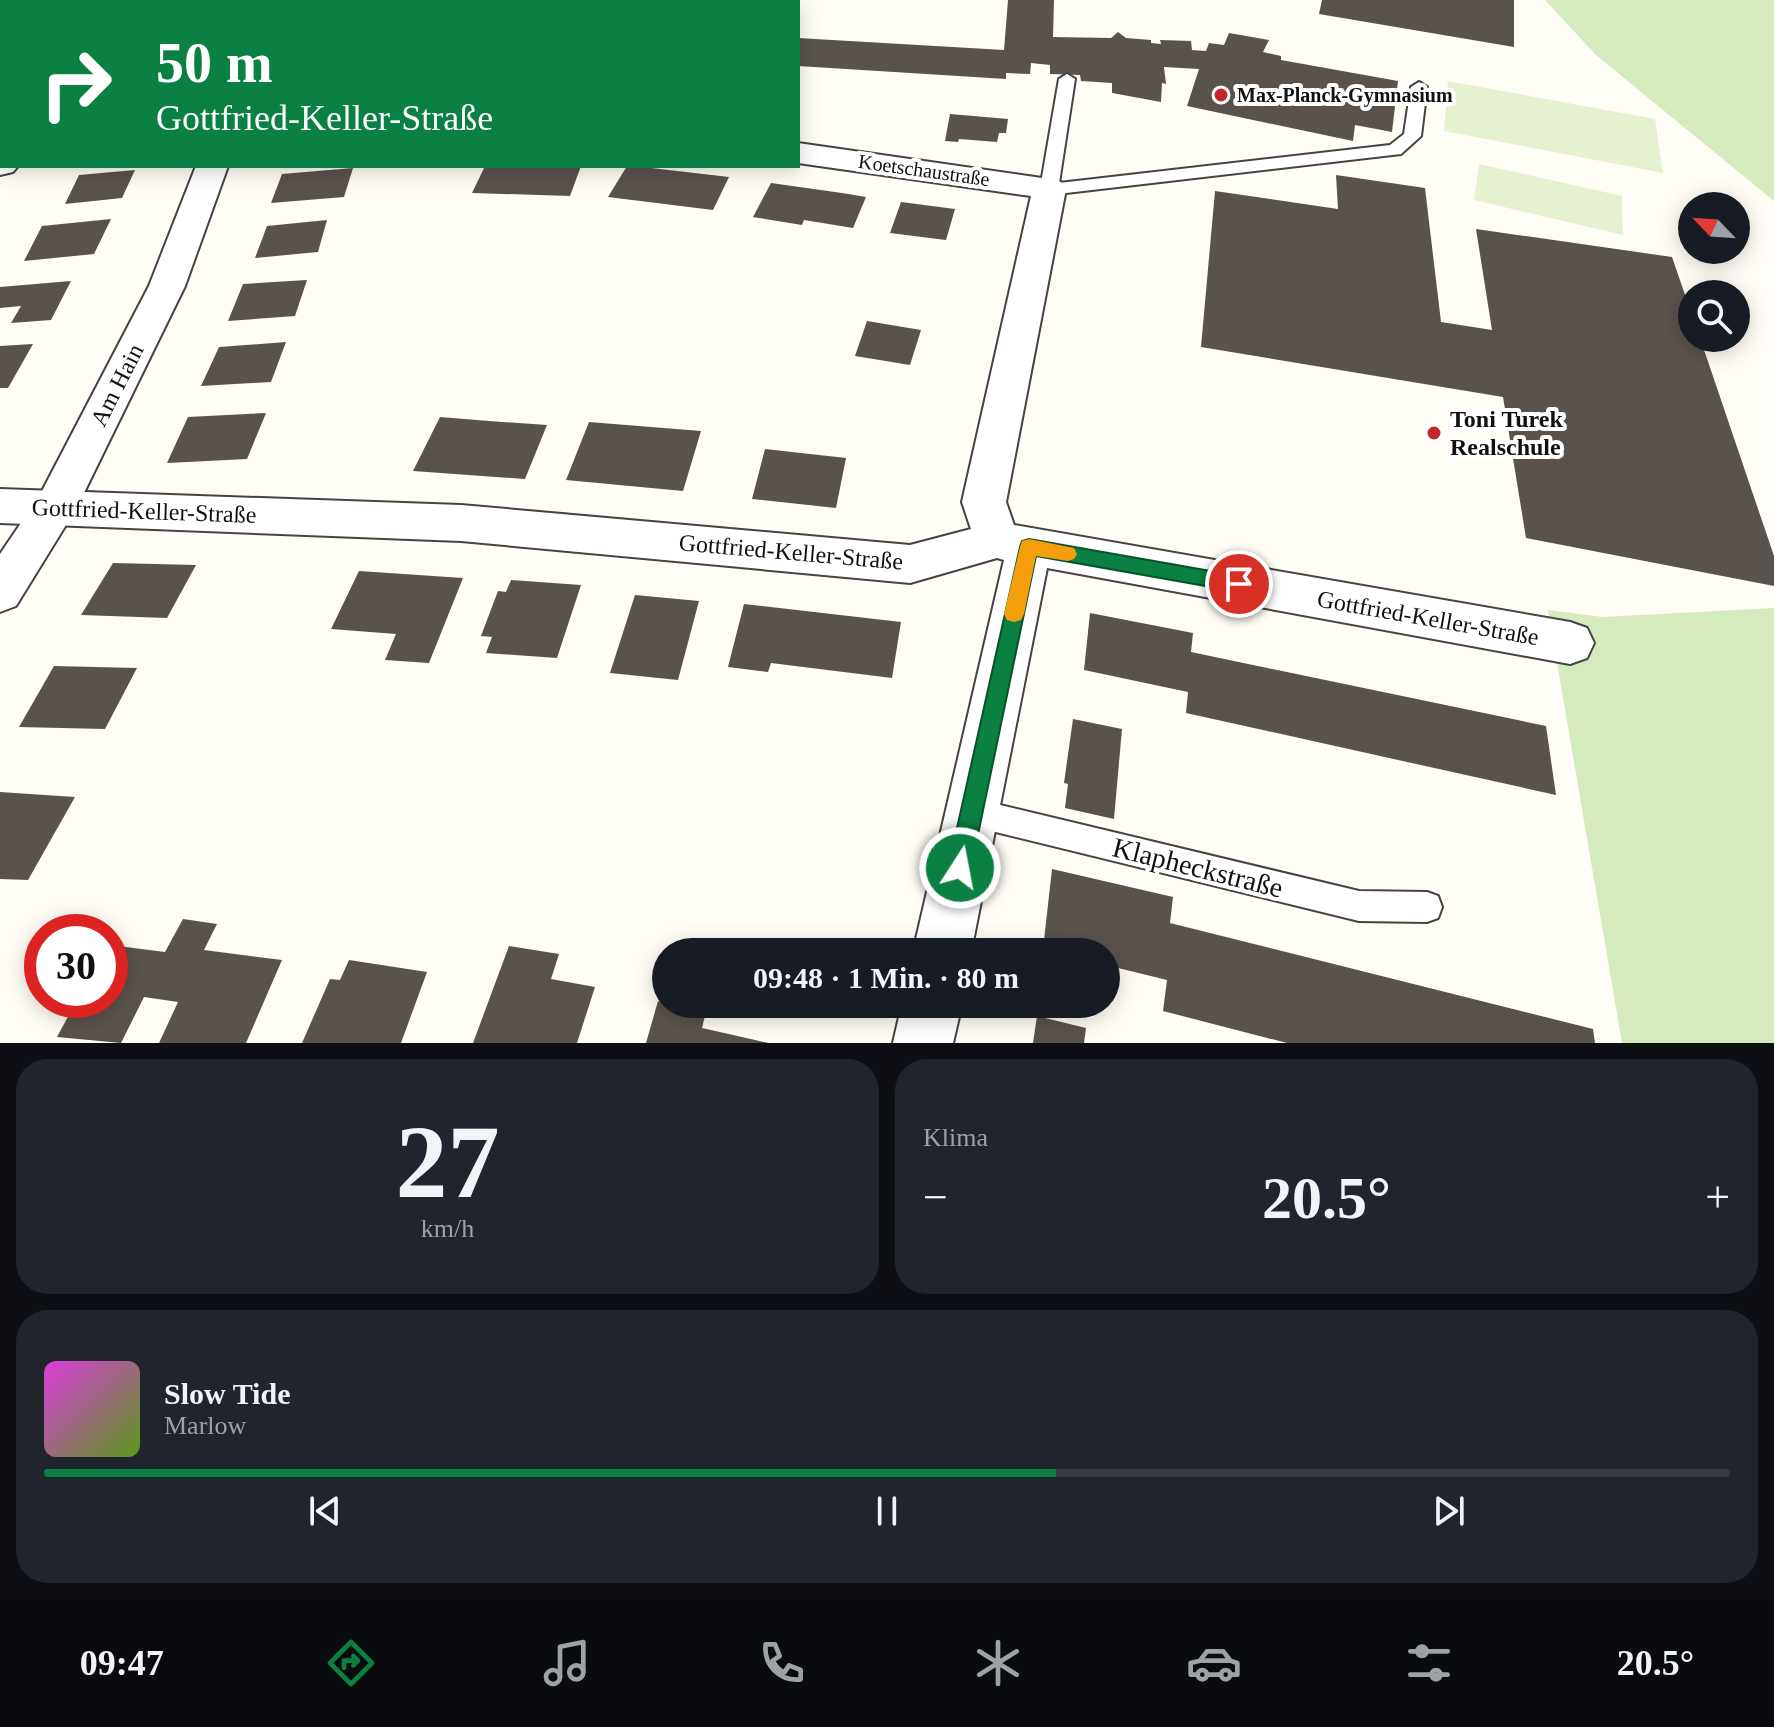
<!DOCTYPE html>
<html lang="de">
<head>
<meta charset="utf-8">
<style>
  :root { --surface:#171b24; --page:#20242c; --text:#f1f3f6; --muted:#9ea1a6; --line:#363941; --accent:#0b8043 }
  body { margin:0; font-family:Georgia,serif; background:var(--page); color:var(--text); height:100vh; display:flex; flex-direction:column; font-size:30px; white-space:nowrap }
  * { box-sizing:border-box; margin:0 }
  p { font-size:26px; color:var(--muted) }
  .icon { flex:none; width:44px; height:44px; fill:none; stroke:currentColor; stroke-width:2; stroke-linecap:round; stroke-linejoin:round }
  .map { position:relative; height:1043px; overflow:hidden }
  .sheet { display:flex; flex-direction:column; gap:16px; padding:16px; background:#0d0f14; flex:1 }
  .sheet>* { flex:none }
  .hud { position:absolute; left:0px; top:0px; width:800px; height:168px; box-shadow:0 4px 20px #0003; background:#0b8043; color:#fff; overflow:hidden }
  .needle { width:52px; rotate:295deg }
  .tools { position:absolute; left:1678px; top:192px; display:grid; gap:16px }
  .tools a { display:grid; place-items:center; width:72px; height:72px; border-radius:50%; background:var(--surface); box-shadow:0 4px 20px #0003; font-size:40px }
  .speed { position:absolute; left:24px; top:914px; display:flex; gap:16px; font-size:40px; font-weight:700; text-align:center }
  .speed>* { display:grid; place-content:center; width:104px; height:104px; border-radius:50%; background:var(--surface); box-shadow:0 4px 20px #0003; line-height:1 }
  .speed .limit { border:12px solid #d22; background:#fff; color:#111 }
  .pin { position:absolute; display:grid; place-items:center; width:68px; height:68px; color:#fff; margin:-34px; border:4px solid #fff; border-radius:50%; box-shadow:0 2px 8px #0007 }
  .me { position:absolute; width:88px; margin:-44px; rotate:11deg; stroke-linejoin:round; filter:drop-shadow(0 0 6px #0008) }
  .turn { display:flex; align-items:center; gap:28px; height:168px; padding:0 24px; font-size:36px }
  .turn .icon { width:104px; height:104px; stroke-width:2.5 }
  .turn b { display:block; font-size:56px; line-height:68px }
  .big { font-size:60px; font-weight:800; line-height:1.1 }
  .sheet .card { flex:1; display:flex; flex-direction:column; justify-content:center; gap:12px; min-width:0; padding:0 28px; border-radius:32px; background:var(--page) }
  .sheet .dial { align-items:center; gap:0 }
  .dial b { font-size:104px; line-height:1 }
  .song { display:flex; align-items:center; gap:24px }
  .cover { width:96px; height:96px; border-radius:12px; background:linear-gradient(135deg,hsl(300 70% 55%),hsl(90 70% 35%)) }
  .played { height:8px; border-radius:4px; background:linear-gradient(90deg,var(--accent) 60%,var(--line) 60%) }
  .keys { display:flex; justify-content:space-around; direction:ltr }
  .heat { display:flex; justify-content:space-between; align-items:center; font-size:44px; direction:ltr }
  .sheet .tiles { flex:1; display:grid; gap:16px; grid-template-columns:1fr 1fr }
  .card:last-child { grid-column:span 2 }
  .trip { position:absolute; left:652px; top:938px; width:468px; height:80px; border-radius:40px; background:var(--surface); box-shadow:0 4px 20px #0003; font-weight:800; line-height:80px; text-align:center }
  .menu { display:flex; height:128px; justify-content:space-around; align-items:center; background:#090b0e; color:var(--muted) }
  .menu .icon { width:56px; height:56px }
  .menu .active { color:var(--accent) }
  .menu b { font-size:36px; color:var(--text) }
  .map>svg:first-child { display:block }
  .green { fill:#d5ebbd }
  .pitch { fill:#e6f2cf }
  .building { fill:#5a524d }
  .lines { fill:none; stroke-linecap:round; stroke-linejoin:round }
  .service-casing { stroke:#444; stroke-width:4 }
  .minor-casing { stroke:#444; stroke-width:4 }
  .tertiary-casing { stroke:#444; stroke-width:4 }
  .service { fill:#fff; fill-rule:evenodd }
  .minor { fill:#fff; fill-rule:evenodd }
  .tertiary { fill:#fff; fill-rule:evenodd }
  .route { fill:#0b8043; stroke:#07532c; stroke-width:2 }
  .slow { fill:#f59e0b }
  .poi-dot { fill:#c4262e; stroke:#fff; stroke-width:3 }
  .labels { text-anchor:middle; stroke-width:8; stroke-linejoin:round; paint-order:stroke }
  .far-poi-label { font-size:20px; font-weight:bold; fill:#111; stroke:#fff; text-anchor:start }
  .far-street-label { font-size:20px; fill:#111; stroke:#fff }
  .street-label { font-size:24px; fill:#111; stroke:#fff }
  .poi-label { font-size:24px; font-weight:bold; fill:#111; stroke:#fff; text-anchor:start }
  .near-street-label { font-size:28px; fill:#111; stroke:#fff }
</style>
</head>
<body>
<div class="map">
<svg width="1774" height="1043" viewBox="0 0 1774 1043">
  <rect width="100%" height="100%" fill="#fffdf5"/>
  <path class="green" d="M 1545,0 L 1774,0 L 1774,201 L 1596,55 Z
    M 1774,608 L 1774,1043 L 1622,1043 L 1548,610 L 1603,617 Z"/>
  <path class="pitch" d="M 1448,81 L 1655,119 L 1663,173 L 1444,131 Z
    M 1479,164 L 1622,196 L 1623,235 L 1474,200 Z"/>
  <path class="building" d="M 1008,0 L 1054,0 L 1053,37 L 1111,38 L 1118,32 L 1126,38 L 1151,40 L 1151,43 L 1161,44 L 1160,40 L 1191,41 L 1192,50 L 1206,51 L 1209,43 L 1224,45 L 1229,33 L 1269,40 L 1263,52 L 1281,56 L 1281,60 L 1398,81 L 1392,132 L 1355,125 L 1353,141 L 1187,106 L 1199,69 L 1164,67 L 1166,84 L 1162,83 L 1161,102 L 1112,93 L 1112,83 L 1081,81 L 1080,75 L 1050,74 L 1050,65 L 1031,63 L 1030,74 L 1006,73 L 1006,79 L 798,66 L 798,38 L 1004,50 Z
    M 1322,0 L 1514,0 L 1514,47 L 1319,14 Z
    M 950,114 L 1008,119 L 1006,133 L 999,133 L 997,142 L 959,139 L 958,142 L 945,141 Z
    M 485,166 L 581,166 L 570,196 L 472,193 Z
    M 627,166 L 634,166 L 729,177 L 713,210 L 608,197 Z
    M 353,168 L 344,197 L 271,203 L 282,174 Z
    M 135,170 L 122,198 L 65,204 L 79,175 Z
    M 1336,175 L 1425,188 L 1441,322 L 1492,330 L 1476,229 L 1672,257 L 1692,315 L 1692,338 L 1700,338 L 1774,556 L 1774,586 L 1526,538 L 1503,397 L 1201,347 L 1215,191 L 1338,209 Z
    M 771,183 L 842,193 L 866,197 L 853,228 L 804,220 L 802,225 L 753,217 Z
    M 901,202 L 955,209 L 946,240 L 890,233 Z
    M 111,219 L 94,254 L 24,261 L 42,226 Z
    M 327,220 L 318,252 L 255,258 L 267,226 Z
    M 307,280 L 295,316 L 228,321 L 243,284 Z
    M 71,281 L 51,320 L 11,323 L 21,306 L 0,308 L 0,287 Z
    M 867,321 L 921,330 L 910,365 L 855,356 Z
    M 286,342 L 271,382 L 201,386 L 219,347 Z
    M 33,344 L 8,388 L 0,388 L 0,346 Z
    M 266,413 L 247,459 L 167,463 L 188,417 Z
    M 440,417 L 489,421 L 547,425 L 525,479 L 413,471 Z
    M 589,422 L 701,431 L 683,491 L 566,480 Z
    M 765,449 L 846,458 L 836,508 L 752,499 Z
    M 113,563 L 196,565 L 167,618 L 81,615 Z
    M 359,571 L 463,578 L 429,663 L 385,660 L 396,634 L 331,629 Z
    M 511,580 L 581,585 L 557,658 L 486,653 L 492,637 L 481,636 L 498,591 L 506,592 Z
    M 635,595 L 699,601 L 678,680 L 610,673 Z
    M 744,604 L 901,622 L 892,678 L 771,663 L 768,672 L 728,667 Z
    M 1090,613 L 1193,633 L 1191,652 L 1546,726 L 1556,795 L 1186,713 L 1188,692 L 1084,670 Z
    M 54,666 L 137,668 L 105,729 L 19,727 Z
    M 1073,719 L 1122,729 L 1114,819 L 1065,808 L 1068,784 L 1064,783 Z
    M 0,792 L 75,797 L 28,880 L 0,879 Z
    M 1052,869 L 1173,897 L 1170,923 L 1593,1029 L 1595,1043 L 1287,1043 L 1163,1011 L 1167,980 L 1106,965 L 1106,952 L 1043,949 Z
    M 183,919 L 217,924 L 204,950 L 282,960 L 246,1043 L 159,1043 L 178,1002 L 144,997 L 121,1043 L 57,1037 L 77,1000 L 110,1000 L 110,945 L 165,952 Z
    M 509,946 L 559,954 L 551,979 L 595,987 L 577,1043 L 473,1043 Z
    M 349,960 L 427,972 L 401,1043 L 302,1043 L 330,979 L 340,980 Z
    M 658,1001 L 706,1012 L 702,1028 L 769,1043 L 646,1043 Z
    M 1037,1016 L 1086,1028 L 1084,1043 L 1033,1043 Z"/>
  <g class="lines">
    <g class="service-casing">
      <path id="service" d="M 1067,74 L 1075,79 L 1059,183 L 1390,145 L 1404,134 L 1411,87 L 1419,82 L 1427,87 L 1421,136 L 1401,154 L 1049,195 L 1040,189 L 1059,79 Z
        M 971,798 L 1359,891 L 1427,892 L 1438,896 L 1442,907 L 1438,918 L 1427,922 L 1359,921 L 971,826 L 961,822 L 956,812 L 961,802 Z"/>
    </g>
    <g class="minor-casing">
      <path id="minor" d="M 545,0 L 573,0 L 544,2 Z
        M 798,143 L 1049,179 L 1061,182 L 1066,189 L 1006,502 L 1014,525 L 1570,622 L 1587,628 L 1594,643 L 1587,658 L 1570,664 L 1047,568 L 971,952 L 913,952 L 1004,560 L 997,558 L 910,583 L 461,541 L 0,523 L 0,489 L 461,505 L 910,545 L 971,529 L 962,502 L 1031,196 L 798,163 Z
        M 0,155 L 2,166 L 18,166 L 13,172 L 0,175 Z
        M 902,1004 L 962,1004 L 953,1043 L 893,1043 Z"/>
    </g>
    <g class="tertiary-casing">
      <path id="tertiary" d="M 234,0 L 262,0 L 262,2 L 234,2 Z
        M 196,166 L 228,166 L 185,286 L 77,507 L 16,606 L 0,612 L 0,554 L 40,495 L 149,286 Z"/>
    </g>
    <use href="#service" class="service"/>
    <use href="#minor" class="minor"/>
    <use href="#tertiary" class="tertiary"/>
  </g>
  <path class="route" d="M 1029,539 L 1239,576 L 1246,579 L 1249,584 L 1246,590 L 1239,592 L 1036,556 L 971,868 L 968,876 L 960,879 L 952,876 L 948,868 L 1020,547 L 1022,541 Z"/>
  <path class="slow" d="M 1029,539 L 1074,548 L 1077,554 L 1074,559 L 1068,561 L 1036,556 L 1024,614 L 1021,620 L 1014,622 L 1007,620 L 1004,614 L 1020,547 L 1022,541 Z"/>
  <g class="poi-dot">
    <circle cx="1221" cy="95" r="8"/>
    <circle cx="1434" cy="433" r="8"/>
  </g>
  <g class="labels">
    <g class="far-poi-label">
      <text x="1237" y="102">Max-Planck-Gymnasium</text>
    </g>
    <g class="far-street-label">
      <text transform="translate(924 170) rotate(8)" y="7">Koetschaustraße</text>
    </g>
    <g class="street-label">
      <text transform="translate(117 385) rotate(-63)" y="8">Am Hain</text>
      <text transform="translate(144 511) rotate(2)" y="8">Gottfried-Keller-Straße</text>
      <text transform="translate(791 552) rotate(5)" y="8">Gottfried-Keller-Straße</text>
      <text transform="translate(1428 618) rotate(10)" y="8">Gottfried-Keller-Straße</text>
    </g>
    <g class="poi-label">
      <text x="1450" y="427">Toni Turek<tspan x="1450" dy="28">Realschule</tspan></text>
    </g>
    <g class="near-street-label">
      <text transform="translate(1198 867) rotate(14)" y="10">Klapheckstraße</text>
    </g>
  </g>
</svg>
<div class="tools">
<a><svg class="needle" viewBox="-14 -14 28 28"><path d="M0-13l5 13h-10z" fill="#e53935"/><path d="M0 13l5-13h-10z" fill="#9ea1a6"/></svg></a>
<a><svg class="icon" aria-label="search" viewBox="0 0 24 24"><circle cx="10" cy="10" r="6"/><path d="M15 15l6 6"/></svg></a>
</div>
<div class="speed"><div class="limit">30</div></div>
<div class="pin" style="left:1239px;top:584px;background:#d93025"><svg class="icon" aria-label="arrive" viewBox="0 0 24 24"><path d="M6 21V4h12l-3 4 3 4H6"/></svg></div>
<svg class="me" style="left:960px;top:868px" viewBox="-20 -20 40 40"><circle r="17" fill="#0b8043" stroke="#fff" stroke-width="3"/><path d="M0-11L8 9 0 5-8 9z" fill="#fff"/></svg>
<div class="trip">09:48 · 1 Min. · 80 m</div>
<div class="hud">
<div class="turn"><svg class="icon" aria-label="right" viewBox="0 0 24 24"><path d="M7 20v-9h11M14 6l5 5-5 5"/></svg><div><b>50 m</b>Gottfried-Keller-Straße</div></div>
</div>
</div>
<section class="sheet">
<div class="tiles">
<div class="card dial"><b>27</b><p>km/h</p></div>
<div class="card"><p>Klima</p>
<div class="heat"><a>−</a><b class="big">20.5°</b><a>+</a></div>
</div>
<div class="card">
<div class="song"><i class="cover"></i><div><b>Slow Tide</b><p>Marlow</p></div></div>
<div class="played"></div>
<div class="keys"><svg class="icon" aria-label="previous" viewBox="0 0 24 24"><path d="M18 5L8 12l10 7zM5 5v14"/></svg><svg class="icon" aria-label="pause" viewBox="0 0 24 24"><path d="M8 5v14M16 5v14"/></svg><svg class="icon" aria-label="next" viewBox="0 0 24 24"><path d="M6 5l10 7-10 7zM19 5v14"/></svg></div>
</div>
</div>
</section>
<nav class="menu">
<b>09:47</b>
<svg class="icon active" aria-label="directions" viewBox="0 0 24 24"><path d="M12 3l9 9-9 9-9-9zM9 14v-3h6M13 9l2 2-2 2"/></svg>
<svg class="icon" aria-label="music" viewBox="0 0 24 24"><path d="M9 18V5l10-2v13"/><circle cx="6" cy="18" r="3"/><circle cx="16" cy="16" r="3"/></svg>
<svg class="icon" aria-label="phone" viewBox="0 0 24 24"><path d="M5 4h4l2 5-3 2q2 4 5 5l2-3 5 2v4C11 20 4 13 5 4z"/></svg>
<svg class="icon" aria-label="climate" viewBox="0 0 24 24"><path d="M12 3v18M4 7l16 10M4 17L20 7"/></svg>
<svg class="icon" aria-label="car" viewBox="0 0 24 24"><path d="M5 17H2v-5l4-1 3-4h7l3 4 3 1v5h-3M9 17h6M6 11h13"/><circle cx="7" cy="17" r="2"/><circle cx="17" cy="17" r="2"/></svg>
<svg class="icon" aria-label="filters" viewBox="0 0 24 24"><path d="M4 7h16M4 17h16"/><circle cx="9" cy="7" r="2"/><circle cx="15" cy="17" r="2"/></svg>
<b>20.5°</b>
</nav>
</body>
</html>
